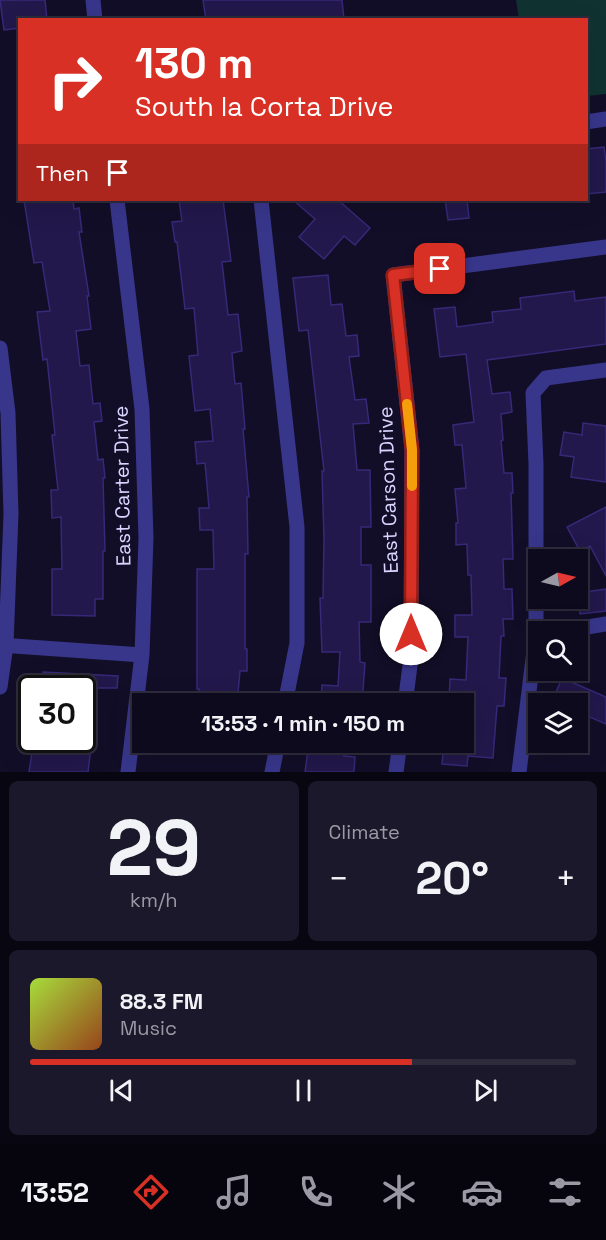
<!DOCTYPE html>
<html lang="en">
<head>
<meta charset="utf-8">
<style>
  :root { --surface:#0e0a1e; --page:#1c182b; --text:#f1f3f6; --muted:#9b9aa4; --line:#2e2b3c; --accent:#d93025 }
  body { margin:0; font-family:"Space Grotesk",sans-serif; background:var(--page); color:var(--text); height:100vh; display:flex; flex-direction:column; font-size:22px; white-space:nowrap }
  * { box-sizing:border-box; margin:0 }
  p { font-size:20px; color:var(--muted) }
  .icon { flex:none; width:33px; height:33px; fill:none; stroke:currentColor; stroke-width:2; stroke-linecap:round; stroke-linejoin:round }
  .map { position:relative; height:772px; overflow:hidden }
  .sheet { display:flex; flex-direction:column; gap:9px; padding:9px; background:#080610; flex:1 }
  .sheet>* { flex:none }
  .guide { position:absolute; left:18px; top:18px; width:570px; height:183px; border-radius:0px; box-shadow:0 6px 24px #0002,0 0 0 2px var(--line); background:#d93025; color:#fff; overflow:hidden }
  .needle { width:39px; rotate:82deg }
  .controls { position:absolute; left:528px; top:549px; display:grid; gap:12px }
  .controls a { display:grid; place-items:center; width:60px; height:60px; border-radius:0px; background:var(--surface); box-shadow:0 6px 24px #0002,0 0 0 2px var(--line); font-size:30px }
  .speed { position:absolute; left:18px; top:675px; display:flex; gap:12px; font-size:30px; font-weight:700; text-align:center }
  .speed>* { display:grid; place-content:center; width:78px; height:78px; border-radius:50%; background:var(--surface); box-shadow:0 6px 24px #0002,0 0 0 2px var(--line); line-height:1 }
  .speed .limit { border:3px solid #111; border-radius:9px; background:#fff; color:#111 }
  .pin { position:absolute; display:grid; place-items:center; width:51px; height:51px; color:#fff; margin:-26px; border-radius:12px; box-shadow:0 3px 9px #0006 }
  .me { position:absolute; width:66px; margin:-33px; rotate:0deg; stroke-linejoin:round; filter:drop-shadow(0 0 4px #0008) }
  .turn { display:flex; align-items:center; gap:21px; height:126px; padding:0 18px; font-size:27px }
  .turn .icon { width:78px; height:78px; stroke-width:2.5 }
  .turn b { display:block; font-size:42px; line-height:51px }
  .then { display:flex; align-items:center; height:57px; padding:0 18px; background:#0003; gap:12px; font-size:22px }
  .big { font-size:45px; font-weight:700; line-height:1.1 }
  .sheet .card { flex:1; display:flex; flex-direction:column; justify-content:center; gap:9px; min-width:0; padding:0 21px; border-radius:9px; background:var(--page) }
  .sheet .dial { align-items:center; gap:0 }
  .dial b { font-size:78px; line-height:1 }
  .song { display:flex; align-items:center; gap:18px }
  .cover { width:72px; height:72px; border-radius:9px; background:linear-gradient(135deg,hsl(80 70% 55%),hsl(20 70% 35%)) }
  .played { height:6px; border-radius:3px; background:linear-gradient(90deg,var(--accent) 70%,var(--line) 70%) }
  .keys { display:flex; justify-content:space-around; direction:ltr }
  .heat { display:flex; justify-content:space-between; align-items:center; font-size:33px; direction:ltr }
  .sheet .tiles { flex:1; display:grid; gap:9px; grid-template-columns:1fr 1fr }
  .card:last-child { grid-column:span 2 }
  .trip { position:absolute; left:132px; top:693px; width:342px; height:60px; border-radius:0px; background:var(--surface); box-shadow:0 6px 24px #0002,0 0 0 2px var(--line); font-weight:700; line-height:60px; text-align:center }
  .dock { display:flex; height:96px; justify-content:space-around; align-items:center; background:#06040c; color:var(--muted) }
  .dock .icon { width:42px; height:42px }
  .dock .current { color:var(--accent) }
  .dock b { font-size:27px; color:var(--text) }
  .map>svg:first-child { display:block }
  .green { fill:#103331 }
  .building { fill:#22184b; stroke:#372978; stroke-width:1.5 }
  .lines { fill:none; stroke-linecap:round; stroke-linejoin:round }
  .minor { stroke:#38368b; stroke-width:15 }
  .route-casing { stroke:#8d1f18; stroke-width:15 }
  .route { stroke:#d93025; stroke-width:10 }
  .slow { stroke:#f59e0b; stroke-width:10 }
  .labels { text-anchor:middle; stroke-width:6; stroke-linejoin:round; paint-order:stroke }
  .street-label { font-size:20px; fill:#d9d5ff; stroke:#120e28 }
</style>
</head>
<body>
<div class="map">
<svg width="606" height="772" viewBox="0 0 606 772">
  <rect width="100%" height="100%" fill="#120e28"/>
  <path class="green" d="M 516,0 L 606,0 L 606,94 L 587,96 L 586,20 L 519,19 Z"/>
  <path class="building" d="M 0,0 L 45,0 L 47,20 L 20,20 L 20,28 L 4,30 Z
    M 203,0 L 342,0 L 344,20 L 206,20 Z
    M 604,147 L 606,161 L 606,192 L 586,194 L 586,149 Z
    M 24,200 L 73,200 L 74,209 L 79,208 L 82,232 L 79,232 L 89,296 L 87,296 L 91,329 L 76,331 L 80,366 L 89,365 L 93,404 L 100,403 L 102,421 L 94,422 L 98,460 L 103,459 L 105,478 L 103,478 L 105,551 L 103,551 L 103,599 L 95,599 L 95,616 L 52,615 L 52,569 L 62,569 L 61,517 L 52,518 L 51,490 L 58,490 L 52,435 L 55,435 L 47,359 L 43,360 L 37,312 L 50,311 L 42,262 L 34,263 Z
    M 179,200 L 223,200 L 231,261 L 222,262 L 228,315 L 238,314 L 242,351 L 232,353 L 235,384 L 241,383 L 245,429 L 243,429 L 249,497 L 247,497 L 248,554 L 245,554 L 245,649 L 247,649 L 247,671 L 240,671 L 237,704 L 198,704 L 199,689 L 197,689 L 197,569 L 214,569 L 213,530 L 200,530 L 199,508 L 209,508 L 205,463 L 197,464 L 195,442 L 213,441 L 210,409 L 195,411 L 189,356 L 198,355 L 194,308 L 185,309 L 177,242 L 175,242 L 172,222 L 182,221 Z
    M 293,200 L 338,200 L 370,228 L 355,245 L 344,236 L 324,259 L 299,237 L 315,219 Z
    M 445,200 L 467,200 L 469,218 L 448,220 Z
    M 328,275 L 331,305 L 342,304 L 346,336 L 357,335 L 359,356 L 349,357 L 355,400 L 366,399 L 369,423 L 353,424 L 357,470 L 370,470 L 371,527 L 361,527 L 361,565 L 371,565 L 371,622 L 359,622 L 360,662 L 365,663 L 362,704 L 321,704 L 322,685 L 338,686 L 340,652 L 322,652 L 320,598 L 323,598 L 324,539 L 322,471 L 324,471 L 308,330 L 299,331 L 293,278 Z
    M 574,291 L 575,301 L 606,297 L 606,344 L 487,360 L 492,394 L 510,392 L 512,412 L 501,414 L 503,440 L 501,441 L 504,473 L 512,473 L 513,493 L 511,493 L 513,559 L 503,559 L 504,589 L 512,589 L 513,619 L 503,619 L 504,636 L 501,636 L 499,678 L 506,678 L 504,706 L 497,706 L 493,758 L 468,756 L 467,766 L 442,764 L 444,742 L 464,742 L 467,704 L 449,703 L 450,679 L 466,680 L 468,637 L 455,637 L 455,615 L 472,615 L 471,575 L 468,575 L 467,544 L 456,545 L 456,523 L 458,523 L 455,489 L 466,488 L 462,445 L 455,445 L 453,425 L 474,422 L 466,354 L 440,357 L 434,309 L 455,307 L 457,327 L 493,322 L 492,312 L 521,309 L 520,298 Z
    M 583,423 L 606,426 L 606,482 L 571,477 L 574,457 L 560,455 L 564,432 L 582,435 Z
    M 606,507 L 606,576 L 590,546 L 580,551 L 567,527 Z
    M 606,589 L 606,611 L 580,614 L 578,593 Z
    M 43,672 L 118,676 L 117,688 L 42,688 Z
    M 562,678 L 606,697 L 606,724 L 578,712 L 578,704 L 551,704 Z
    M 34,740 L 91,747 L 88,772 L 29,772 Z
    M 309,742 L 346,742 L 344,756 L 355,757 L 354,772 L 305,772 Z"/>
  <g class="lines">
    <path class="minor" d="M 93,0 L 95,20
      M 586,122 L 606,119
      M 117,200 L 142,409 L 146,538 L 142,655 L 128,772
      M 261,200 L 297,527 L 297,643 L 285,704
      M 0,348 L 8,413 L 11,514 L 6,645 L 0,687
      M 558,632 L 606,624
      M 0,645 L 142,655
      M 405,704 L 411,658 L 412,450 L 393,275 L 606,247
      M 272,772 L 278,742
      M 396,772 L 400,742
      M 519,772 L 536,635 L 536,464 L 533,393 L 546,378 L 606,370"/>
  </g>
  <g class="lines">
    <g class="route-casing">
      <path id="route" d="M 411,634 L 412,450 L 393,275 L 440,269"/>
    </g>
    <use href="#route" class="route"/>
    <path class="slow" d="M 407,404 L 412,450 L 412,486"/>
  </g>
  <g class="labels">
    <g class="street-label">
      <text transform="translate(122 486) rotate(-91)" y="7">East Carter Drive</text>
      <text transform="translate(388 490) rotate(-92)" y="7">East Carson Drive</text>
    </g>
  </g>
</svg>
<div class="controls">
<a><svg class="needle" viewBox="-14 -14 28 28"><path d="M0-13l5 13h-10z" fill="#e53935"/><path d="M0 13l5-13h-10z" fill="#9b9aa4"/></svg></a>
<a><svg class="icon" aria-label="search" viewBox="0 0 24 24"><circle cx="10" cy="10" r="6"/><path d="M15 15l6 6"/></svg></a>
<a><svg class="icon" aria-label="layers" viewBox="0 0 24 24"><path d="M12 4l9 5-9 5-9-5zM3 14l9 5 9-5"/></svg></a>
</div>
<div class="speed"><div class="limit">30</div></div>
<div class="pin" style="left:440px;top:269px;background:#d93025"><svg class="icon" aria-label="arrive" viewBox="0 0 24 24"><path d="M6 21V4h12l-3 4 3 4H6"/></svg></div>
<svg class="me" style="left:411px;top:634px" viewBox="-20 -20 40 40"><circle r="19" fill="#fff"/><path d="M0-13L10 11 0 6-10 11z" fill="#d93025"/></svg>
<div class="trip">13:53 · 1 min · 150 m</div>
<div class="guide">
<div class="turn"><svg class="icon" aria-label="right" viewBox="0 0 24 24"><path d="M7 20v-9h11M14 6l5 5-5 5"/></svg><div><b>130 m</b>South la Corta Drive</div></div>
<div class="then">Then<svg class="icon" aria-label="arrive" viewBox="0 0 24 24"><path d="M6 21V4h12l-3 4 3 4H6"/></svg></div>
</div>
</div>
<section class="sheet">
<div class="tiles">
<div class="card dial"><b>29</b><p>km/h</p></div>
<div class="card"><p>Climate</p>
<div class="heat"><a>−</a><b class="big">20°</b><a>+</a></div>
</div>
<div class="card">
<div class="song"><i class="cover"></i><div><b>88.3 FM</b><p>Music</p></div></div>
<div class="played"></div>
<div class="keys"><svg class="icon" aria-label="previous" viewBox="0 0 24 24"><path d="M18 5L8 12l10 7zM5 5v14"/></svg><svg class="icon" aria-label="pause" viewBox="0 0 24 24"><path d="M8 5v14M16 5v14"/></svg><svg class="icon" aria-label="next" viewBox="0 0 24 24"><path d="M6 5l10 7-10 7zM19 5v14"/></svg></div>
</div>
</div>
</section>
<nav class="dock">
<b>13:52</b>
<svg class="icon current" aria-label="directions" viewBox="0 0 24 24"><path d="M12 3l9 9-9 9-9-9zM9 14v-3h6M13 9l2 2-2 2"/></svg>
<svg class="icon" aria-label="music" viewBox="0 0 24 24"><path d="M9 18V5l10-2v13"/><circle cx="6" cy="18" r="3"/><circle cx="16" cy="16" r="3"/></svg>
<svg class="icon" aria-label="phone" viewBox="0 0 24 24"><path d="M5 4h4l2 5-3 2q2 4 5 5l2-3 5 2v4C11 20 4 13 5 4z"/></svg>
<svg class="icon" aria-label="climate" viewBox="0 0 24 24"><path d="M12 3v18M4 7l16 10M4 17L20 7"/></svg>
<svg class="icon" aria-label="car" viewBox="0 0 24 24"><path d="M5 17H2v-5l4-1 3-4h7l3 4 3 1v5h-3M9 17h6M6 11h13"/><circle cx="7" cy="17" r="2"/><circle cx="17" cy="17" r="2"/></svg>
<svg class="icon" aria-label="filters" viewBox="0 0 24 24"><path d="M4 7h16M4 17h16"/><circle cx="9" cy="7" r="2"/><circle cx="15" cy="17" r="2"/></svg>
</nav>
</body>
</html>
